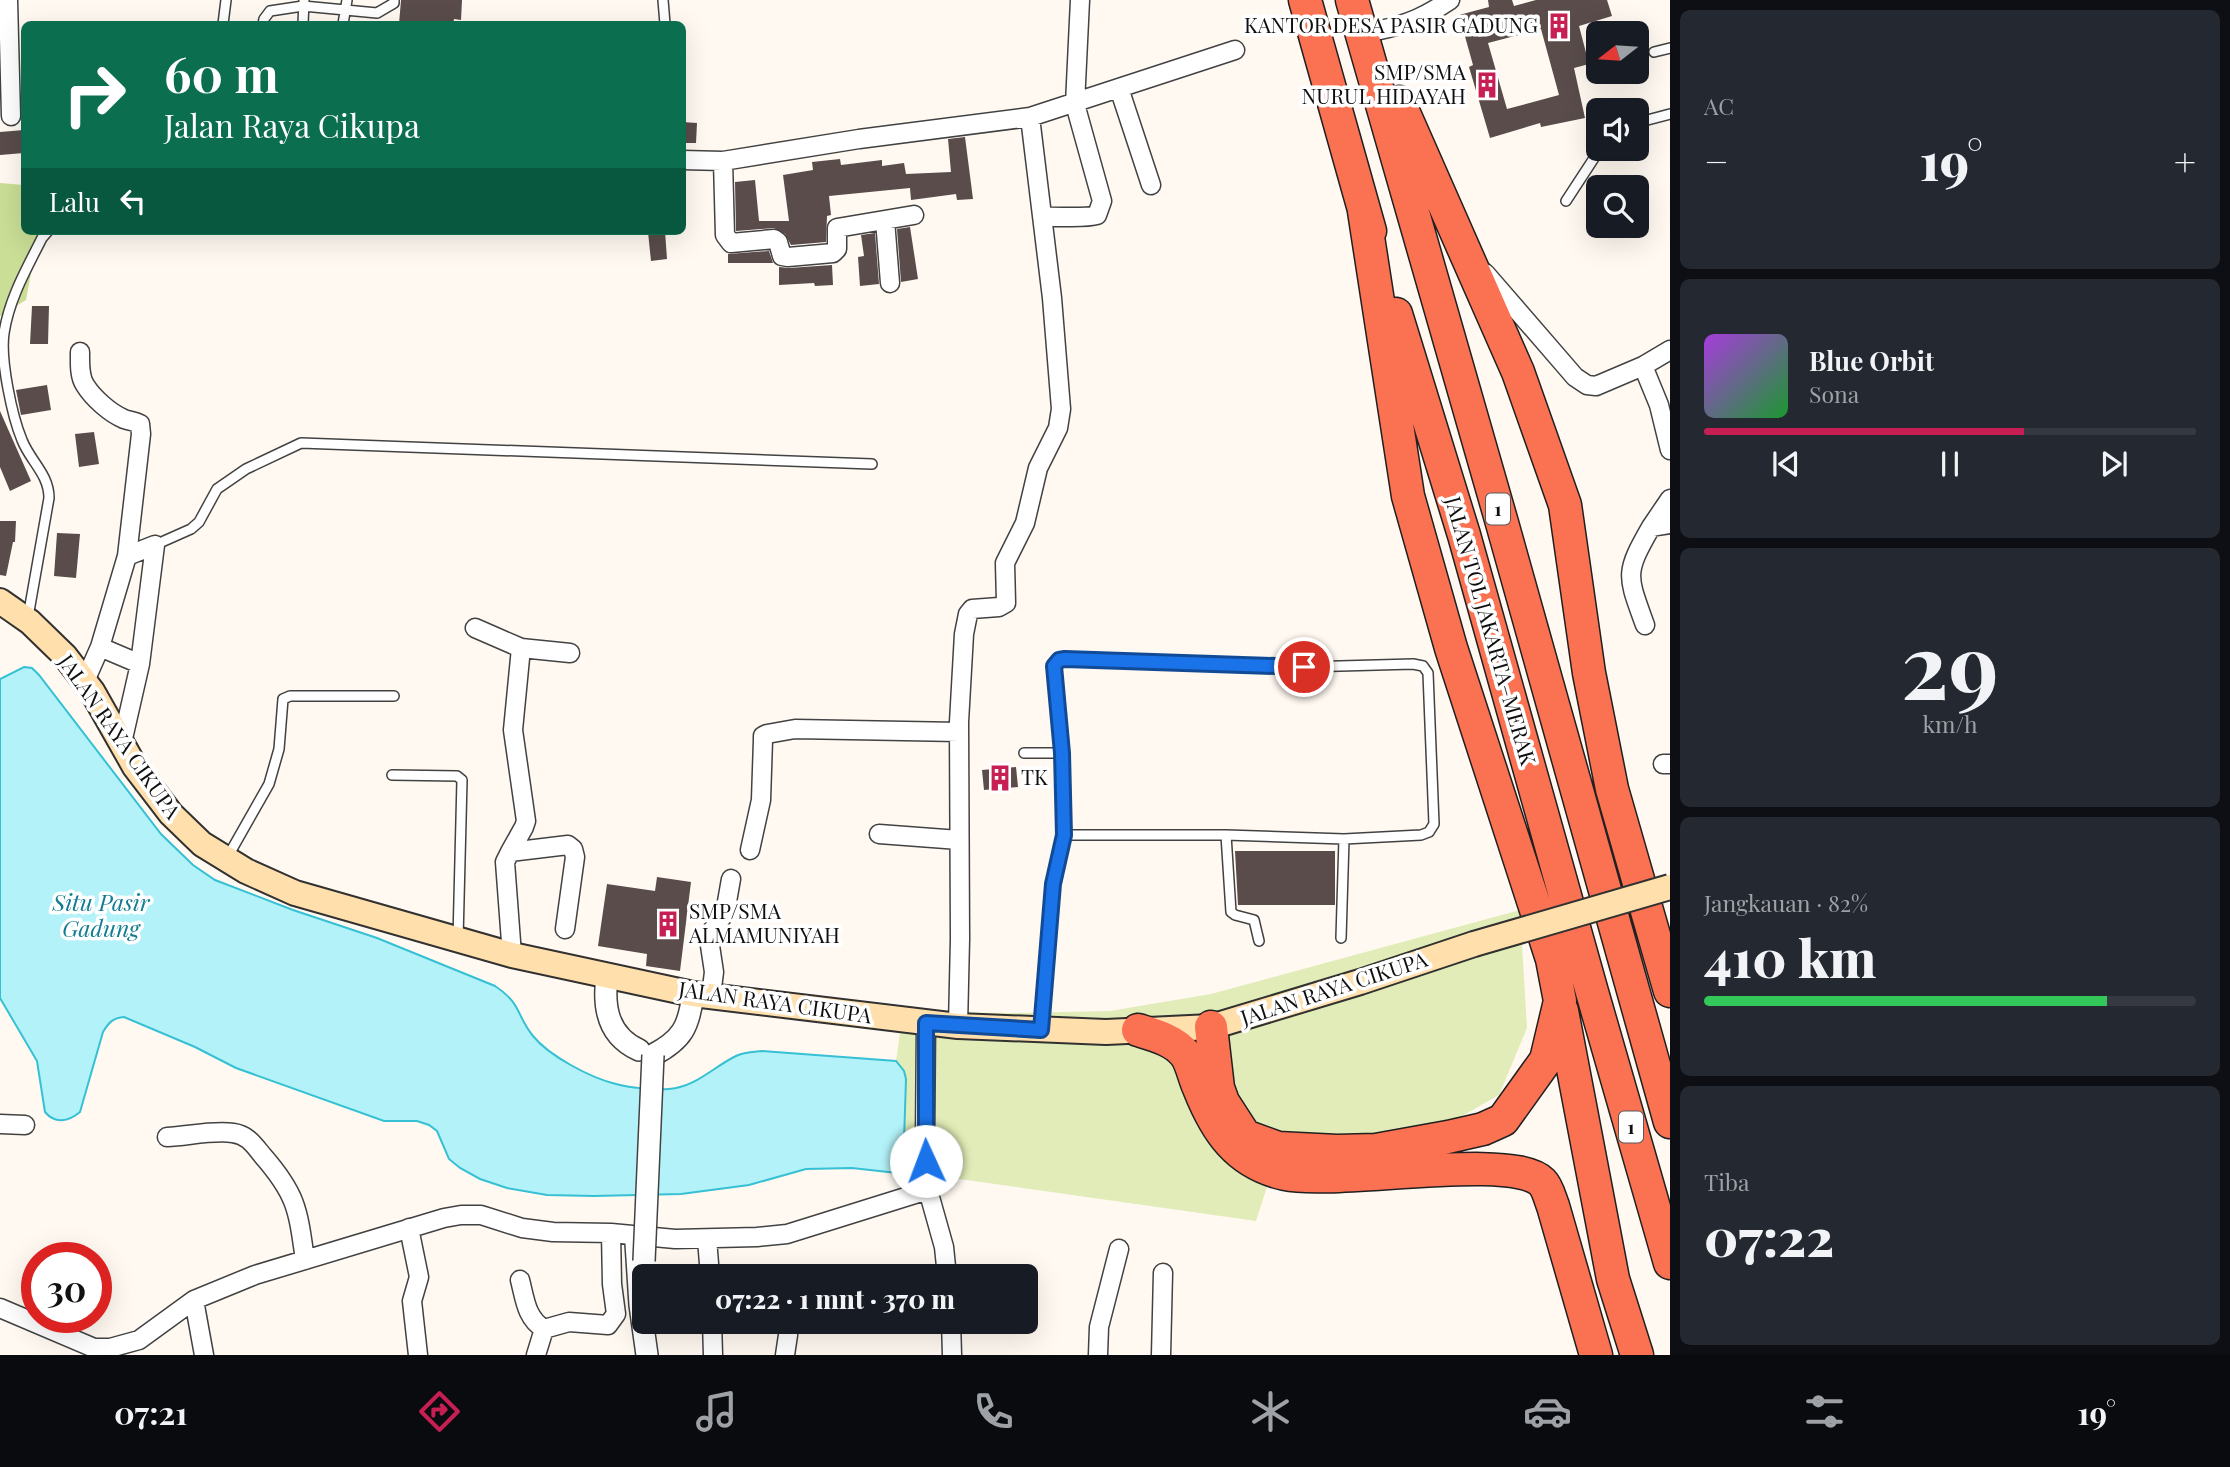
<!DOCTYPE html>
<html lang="id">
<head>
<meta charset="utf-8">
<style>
  :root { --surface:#171b24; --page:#242831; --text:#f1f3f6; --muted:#9ea1a6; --line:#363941; --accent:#c71f54 }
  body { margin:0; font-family:"Playfair Display",serif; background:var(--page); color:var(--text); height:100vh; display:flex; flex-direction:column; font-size:26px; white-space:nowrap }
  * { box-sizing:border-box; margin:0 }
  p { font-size:23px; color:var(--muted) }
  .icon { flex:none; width:38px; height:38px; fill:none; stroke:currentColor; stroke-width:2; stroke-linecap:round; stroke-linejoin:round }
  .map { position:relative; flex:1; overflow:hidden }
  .panel { display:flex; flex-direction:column; gap:10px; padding:10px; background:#0d0f14; width:560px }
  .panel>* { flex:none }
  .banner { position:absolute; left:21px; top:21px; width:665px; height:214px; border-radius:10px; box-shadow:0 7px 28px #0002; background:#0b6e4f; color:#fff; overflow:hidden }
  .needle { width:46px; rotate:253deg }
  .tools { position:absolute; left:1586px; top:21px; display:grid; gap:14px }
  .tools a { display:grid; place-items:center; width:63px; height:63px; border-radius:10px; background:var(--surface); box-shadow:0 7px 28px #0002; font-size:35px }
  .speed { position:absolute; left:21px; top:1242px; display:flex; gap:14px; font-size:35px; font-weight:700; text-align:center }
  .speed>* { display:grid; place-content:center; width:91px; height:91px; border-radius:50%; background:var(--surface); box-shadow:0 7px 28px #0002; line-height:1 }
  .speed .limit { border:10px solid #d22; background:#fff; color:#111 }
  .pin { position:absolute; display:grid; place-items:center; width:60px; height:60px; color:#fff; margin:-30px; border:4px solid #fff; border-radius:50%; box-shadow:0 2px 7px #0007 }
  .me { position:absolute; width:77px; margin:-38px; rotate:358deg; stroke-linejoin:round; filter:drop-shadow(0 0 5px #0008) }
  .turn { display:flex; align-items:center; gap:24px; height:147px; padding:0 28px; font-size:32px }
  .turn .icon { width:91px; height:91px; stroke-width:2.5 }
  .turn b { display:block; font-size:49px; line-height:60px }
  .then { display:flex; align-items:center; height:66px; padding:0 28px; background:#0003; gap:14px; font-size:26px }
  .big { font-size:52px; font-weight:800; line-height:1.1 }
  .panel .tile { flex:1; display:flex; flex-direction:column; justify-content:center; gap:10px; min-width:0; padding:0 24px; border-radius:10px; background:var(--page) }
  .panel .dial { align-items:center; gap:0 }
  .dial b { font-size:91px; line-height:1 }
  .song { display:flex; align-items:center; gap:21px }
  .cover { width:84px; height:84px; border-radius:10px; background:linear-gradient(135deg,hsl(280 70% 55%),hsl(130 70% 35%)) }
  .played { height:7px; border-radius:4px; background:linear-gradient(90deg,var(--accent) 65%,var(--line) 65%) }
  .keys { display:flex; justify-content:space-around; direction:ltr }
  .heat { display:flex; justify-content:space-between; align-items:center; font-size:38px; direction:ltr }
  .charge { height:10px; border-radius:5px; background:linear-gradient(90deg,#34c759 82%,var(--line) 0) }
  .trip { position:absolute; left:632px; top:1264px; width:406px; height:70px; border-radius:10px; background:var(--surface); box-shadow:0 7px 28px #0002; font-weight:800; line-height:70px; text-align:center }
  .tabs { display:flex; height:112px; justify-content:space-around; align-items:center; background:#090b0e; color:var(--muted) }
  .tabs .icon { width:49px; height:49px }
  .tabs .current { color:var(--accent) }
  .tabs b { font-size:32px; color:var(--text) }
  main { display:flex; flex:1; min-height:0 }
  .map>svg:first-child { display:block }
  .green { fill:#e1ecb8 }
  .forest { fill:#cade96 }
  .water { fill:#b3f2f9; stroke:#36c0d4; stroke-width:2 }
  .building { fill:#594c4b; fill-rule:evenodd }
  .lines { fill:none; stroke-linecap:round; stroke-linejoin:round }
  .service-casing { stroke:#424242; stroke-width:12 }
  .minor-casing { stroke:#424242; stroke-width:21 }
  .tertiary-casing { stroke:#424242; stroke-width:24 }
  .secondary-casing { stroke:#313131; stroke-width:28 }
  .motorway-casing { stroke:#202020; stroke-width:35 }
  .service { stroke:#fff; stroke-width:9 }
  .minor { stroke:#fff; stroke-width:18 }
  .tertiary { stroke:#fff; stroke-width:21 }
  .secondary { stroke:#ffdfac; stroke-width:24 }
  .motorway { stroke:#fb7253; stroke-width:32 }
  .tertiary-bridge-casing { stroke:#424242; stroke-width:24; stroke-linecap:butt }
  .secondary-bridge-casing { stroke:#313131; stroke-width:28; stroke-linecap:butt }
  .tertiary-bridge { stroke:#fff; stroke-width:21 }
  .secondary-bridge { stroke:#ffdfac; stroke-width:24 }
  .route-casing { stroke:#114b97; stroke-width:18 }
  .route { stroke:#1a73e8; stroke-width:12 }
  .labels { text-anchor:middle; stroke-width:7; stroke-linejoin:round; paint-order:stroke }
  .shield { fill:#fff; stroke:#575757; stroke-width:2 }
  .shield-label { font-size:19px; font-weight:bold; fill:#0f0f0f }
  .poi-label { font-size:21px; fill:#0f0f0f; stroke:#fff; text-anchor:end }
  .street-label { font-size:21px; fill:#0f0f0f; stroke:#fff }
  .water-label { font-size:23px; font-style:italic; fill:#117c92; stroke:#fff }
</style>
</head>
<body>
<main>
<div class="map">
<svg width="1670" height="1355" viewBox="0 0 1670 1355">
  <rect width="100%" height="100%" fill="#fff9f1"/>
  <path class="green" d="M 1520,910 L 1527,1028 L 1499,1095 L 1432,1133 L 1278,1153 L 1256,1221 L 903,1171 L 906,1079 L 904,1071 L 896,1061 L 903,1012 L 1010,1013 L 1110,1011 L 1211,994 Z"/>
  <path class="forest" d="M 0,183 L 24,185 L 24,231 L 39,231 L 26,300 L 0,316 Z"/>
  <path class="water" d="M 24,667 L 32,668 L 39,675 L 161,834 L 193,865 L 215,880 L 293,910 L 377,938 L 495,986 C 522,1004 516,1015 533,1036 C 549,1056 591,1078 616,1084 C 629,1088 655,1090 669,1089 C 696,1087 713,1067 736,1056 C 744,1052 753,1052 762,1051 L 896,1061 L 904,1071 L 906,1079 L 903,1171 L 897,1173 L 852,1168 L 806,1169 L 749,1185 L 681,1194 L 594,1196 L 547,1195 L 507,1188 L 480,1179 L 460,1168 L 449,1159 L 437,1131 L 429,1125 L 417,1121 L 384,1121 L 236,1068 L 195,1047 L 124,1017 C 113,1018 109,1022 103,1032 L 80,1112 C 68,1122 55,1124 45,1112 L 37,1061 L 0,998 L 0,679 Z"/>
  <path class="building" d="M 401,0 L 462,0 L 461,20 L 454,19 L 453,24 L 399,24 Z
    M 1488,0 L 1512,0 L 1514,6 L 1536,0 L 1607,0 L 1612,16 L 1579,26 L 1589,64 L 1574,68 L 1585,118 L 1541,127 L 1540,123 L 1490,138 L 1469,67 L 1473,65 L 1459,15 L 1489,7 ZM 1541,29 L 1559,95 L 1507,109 L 1488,43 Z
    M 682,122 L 697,123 L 696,143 L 682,143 Z
    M 24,130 L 24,153 L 0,155 L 0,132 Z
    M 965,137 L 973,199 L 957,200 L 956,194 L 911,200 L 910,188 L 829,196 L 831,215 L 827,216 L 826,242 L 791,245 L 785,234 L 774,228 L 736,231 L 735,182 L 755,180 L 759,221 L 789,221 L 783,175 L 813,170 L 812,162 L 840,159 L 841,165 L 882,160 L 882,166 L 904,163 L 906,174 L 951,172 L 948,139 Z
    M 910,227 L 918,279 L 901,282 L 897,229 Z
    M 665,231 L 667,259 L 651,261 L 648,232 Z
    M 875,233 L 879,284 L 860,286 L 858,257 L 864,256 L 861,235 Z
    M 769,251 L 773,263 L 728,263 L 728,254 Z
    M 832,265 L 833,285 L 815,286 L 814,283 L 779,285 L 779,267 L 789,268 Z
    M 32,306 L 49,306 L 48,344 L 30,344 Z
    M 47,385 L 51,410 L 21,415 L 16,390 Z
    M 0,411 L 31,481 L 10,491 L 0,467 Z
    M 94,432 L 99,464 L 79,467 L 75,434 Z
    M 0,521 L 16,521 L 15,542 L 13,542 L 6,576 L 0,575 Z
    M 57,533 L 80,534 L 76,578 L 54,576 Z
    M 1016,767 L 1018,787 L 984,790 L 982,770 Z
    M 1235,851 L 1335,851 L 1335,905 L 1238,905 Z
    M 657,877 L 691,882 L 680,971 L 646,966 L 647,954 L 598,946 L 607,884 L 655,891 Z"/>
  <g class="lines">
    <g class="service-casing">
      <path id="service" d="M 663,0 L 665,24
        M 223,24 L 226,0
        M 263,24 L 264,19 L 270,11 L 303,6 L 377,13 L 394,3 L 394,0
        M 303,24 L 304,0
        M 343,24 L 347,0
        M 1654,52 L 1670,48
        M 1636,123 L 1670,114
        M 1566,201 L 1600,149
        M 155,545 L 191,529 L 199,522 L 217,489 L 246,469 L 301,443 L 872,464
        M 28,617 L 49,498 C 49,474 30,461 22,440 C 12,416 0,359 4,333 C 9,299 27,268 42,238 L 48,231
        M 1024,753 L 1062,753
        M 392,775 L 457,776 L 462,780 L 458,939
        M 1226,835 L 1231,912 L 1235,915 L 1254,920 L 1259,941
        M 227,858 L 269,784 L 279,749 L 283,699 L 290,696 L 394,696
        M 1341,938 L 1344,839
        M 1041,1029 L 1053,884 L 1064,835 L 1226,835 L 1344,839 L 1421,835 L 1429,832 L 1434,824 L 1428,673 L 1423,666 L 1413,664 L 1304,667 L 1059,660 L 1054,665 L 1062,753 L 1064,835"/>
    </g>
    <g class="minor-casing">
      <path id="minor" d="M 8,0 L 11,116
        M 1380,30 C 1409,24 1426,16 1450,0
        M 1119,88 L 1151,185
        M 682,160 L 723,161 L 859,139 L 1030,117 L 1235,50
        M 723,161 L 725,235 L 731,243 L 774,239 L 778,242 L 782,256 L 788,257 L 833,253 L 837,249 L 837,228 L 914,215
        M 1043,217 C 1058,216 1084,219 1097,215 L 1102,201 L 1075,104 L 1080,0
        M 885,220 L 890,283
        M 1485,273 L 1575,377 L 1587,385 L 1596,386 L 1643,366 L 1670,350
        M 80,352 C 80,363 79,376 85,385 C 93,398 110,413 124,419 C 130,421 135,421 140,424 L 141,434 L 127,556 L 100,647 L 85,681
        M 1643,366 L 1659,405 L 1670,450
        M 1651,527 L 1670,499
        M 1645,625 C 1627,575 1624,574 1651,527 L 1670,524
        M 475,628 L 521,648 L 513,730 L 526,821 L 524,827 L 510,852
        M 100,647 L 140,664 L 155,545 L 127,556
        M 521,648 L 570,653
        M 122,743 L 140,664
        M 1663,764 L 1670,764
        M 879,834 L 959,840
        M 750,850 L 761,800 L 763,740 L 763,736 L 767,734 L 795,729 L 959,732
        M 512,955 L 505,862 L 510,852 L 568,845 L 573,849 L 575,857 L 565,929
        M 711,996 L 714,972 L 709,939 L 711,932 L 725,913 L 731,879
        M 926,1023 L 925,1141 L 928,1190 L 944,1247 L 947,1276
        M 958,1026 L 960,939 L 959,722 L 964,634 L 968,614 L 972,609 L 999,607 L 1006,603 L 1005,563 L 1025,523 L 1038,468 L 1058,428 L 1061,409 L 1052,298 L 1030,117
        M 0,1124 L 25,1125
        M 167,1137 C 188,1136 213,1130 233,1133 C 248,1135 254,1145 263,1156 C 297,1195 298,1210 305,1260
        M 409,1228 L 419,1277 L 412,1301 L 418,1355
        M 707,1239 L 710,1276
        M 520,1280 C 525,1299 526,1318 544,1329
        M 194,1300 L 204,1355
        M 0,1308 L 94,1348 L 110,1348 L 139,1340 L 194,1300 L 255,1275 L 444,1218 L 461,1215 L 481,1215 L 522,1228 L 553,1232 L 611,1233 L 675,1239 L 757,1237 L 787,1234 L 928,1190
        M 712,1321 L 713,1355
        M 951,1321 L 952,1355
        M 536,1355 L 544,1329 L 569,1322 L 608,1325 L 616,1314 L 612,1284 L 611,1233
        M 785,1355 L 788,1335
        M 1098,1355 L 1099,1327 L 1119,1249
        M 1161,1355 L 1163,1273"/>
    </g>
    <g class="tertiary-casing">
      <path id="tertiary" d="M 607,977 C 603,1007 608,1036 639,1050
        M 653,1055 C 682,1040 689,1027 693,994
        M 636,1243 L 640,1305 L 647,1355"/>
    </g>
    <g class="secondary-casing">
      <path id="secondary" d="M 0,601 L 30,622 L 65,656 L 92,691 L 135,767 L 171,814 L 202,844 L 246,871 L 295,893 L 512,955 L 693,994 L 958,1026 L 1106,1032 L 1211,1027 L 1360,982 L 1474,944"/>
    </g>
    <g class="motorway-casing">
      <path id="motorway" d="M 1305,0 L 1370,231
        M 1352,0 L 1502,523 L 1670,1122
        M 1399,102 L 1518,372 L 1565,505 L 1589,673 L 1612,789 L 1670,991
        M 1396,314 L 1464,535 L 1592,992 L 1670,1263
        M 1562,1011 L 1613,1279 L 1637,1355
        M 1211,1027 L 1218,1088 L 1223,1102 L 1245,1136 L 1278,1148 L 1337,1151 L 1376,1150 L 1448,1137 L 1483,1129 L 1503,1120 L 1546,1060 L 1560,1001 L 1552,959 L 1451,648 L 1408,496 L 1364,211
        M 1138,1030 C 1154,1035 1174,1040 1185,1054 C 1192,1063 1194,1078 1199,1088 C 1216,1131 1237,1163 1285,1174 C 1335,1185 1512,1152 1542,1182 C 1548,1188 1550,1199 1553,1206 L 1596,1355"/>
    </g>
    <use href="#service" class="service"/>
    <use href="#minor" class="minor"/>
    <use href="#tertiary" class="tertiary"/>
    <use href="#secondary" class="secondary"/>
    <use href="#motorway" class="motorway"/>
    <g class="tertiary-bridge-casing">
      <path id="tertiary-bridge" d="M 644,1261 L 653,1055"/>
    </g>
    <g class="secondary-bridge-casing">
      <path id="secondary-bridge" d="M 1474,944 L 1670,887"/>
    </g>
    <use href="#tertiary-bridge" class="tertiary-bridge"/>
    <use href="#secondary-bridge" class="secondary-bridge"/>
  </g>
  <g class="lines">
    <g class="route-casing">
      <path id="route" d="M 926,1161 L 926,1023 L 1041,1030 L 1053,884 L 1064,835 L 1062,753 L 1054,666 L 1059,660 L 1065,659 L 1304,667"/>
    </g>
    <use href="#route" class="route"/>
  </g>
  <defs>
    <g id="building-bare" transform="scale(2.1)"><path d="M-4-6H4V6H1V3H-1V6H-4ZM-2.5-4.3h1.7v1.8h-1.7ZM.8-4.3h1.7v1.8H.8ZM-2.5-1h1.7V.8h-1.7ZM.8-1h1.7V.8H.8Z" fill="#c71f54" stroke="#fff" stroke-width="2.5" paint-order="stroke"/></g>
  </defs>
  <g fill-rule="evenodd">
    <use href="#building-bare" x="1559" y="26"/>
    <use href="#building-bare" x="1487" y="85"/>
    <use href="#building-bare" x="1000" y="778"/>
    <use href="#building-bare" x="668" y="924"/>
  </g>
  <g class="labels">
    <g class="shield">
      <rect x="1486" y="493.5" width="24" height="31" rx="5"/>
      <rect x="1619" y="1111.5" width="24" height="31" rx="5"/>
    </g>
    <g class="shield-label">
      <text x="1498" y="516">1</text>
      <text x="1631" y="1134">1</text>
    </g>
    <g class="poi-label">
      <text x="1538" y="33">KANTOR DESA PASIR GADUNG</text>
      <text x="1466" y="80">SMP/SMA<tspan x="1466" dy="24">NURUL HIDAYAH</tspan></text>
      <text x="1021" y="785" text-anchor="start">TK</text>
      <text x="689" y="919" text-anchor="start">SMP/SMA<tspan x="689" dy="24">ALMAMUNIYAH</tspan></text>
    </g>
    <g class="street-label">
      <text transform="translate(1490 631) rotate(74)" y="7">JALAN TOL JAKARTA–MERAK</text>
      <text transform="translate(119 737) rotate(55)" y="7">JALAN RAYA CIKUPA</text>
      <text transform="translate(1334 989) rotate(-18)" y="7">JALAN RAYA CIKUPA</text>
      <text transform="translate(775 1003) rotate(8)" y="7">JALAN RAYA CIKUPA</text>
    </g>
    <g class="water-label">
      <text x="101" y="911">Situ Pasir<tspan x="101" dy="26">Gadung</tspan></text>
    </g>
  </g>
</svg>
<div class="tools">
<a><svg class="needle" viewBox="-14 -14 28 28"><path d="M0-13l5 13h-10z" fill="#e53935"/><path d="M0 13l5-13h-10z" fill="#9ea1a6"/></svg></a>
<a><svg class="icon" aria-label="sound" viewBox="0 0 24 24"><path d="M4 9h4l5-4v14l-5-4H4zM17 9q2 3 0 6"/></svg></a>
<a><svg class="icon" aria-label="search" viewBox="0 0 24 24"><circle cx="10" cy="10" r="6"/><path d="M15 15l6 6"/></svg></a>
</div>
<div class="speed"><div class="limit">30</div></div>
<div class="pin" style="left:1304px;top:667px;background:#d93025"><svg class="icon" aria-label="arrive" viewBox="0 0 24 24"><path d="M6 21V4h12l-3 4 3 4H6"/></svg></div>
<svg class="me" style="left:926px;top:1161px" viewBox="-20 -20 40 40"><circle r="19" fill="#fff"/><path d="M0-13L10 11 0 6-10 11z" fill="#1a73e8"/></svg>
<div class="trip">07:22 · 1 mnt · 370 m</div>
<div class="banner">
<div class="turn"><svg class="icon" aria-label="right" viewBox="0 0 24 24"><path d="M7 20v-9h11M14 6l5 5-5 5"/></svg><div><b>60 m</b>Jalan Raya Cikupa</div></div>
<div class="then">Lalu<svg class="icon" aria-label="left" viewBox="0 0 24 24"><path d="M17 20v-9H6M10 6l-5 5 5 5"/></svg></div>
</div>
</div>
<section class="panel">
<div class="tile"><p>AC</p>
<div class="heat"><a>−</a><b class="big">19°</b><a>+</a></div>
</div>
<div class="tile">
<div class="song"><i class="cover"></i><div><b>Blue Orbit</b><p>Sona</p></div></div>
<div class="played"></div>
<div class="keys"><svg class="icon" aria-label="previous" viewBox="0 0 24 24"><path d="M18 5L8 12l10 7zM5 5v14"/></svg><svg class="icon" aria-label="pause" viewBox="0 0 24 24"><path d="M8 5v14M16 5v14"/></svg><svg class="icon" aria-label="next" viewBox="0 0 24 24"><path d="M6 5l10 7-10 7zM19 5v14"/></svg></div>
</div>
<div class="tile dial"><b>29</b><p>km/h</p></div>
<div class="tile"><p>Jangkauan · 82%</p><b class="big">410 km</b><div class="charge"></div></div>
<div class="tile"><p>Tiba</p><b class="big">07:22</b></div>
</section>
</main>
<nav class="tabs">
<b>07:21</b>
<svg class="icon current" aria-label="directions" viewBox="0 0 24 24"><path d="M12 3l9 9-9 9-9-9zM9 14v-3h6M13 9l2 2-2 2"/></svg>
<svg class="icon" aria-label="music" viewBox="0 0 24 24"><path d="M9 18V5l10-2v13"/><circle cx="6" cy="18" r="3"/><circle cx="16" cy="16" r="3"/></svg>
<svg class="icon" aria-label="phone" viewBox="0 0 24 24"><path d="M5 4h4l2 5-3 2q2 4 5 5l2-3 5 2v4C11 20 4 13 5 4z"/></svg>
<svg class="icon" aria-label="climate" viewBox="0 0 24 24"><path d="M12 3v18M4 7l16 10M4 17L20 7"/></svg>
<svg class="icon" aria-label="car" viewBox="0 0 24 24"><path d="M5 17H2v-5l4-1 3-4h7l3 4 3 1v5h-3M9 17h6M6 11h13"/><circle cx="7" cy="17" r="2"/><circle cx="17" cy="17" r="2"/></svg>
<svg class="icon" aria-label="filters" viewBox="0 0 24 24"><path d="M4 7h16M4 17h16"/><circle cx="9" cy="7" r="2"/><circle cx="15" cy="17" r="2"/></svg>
<b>19°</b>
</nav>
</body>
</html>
